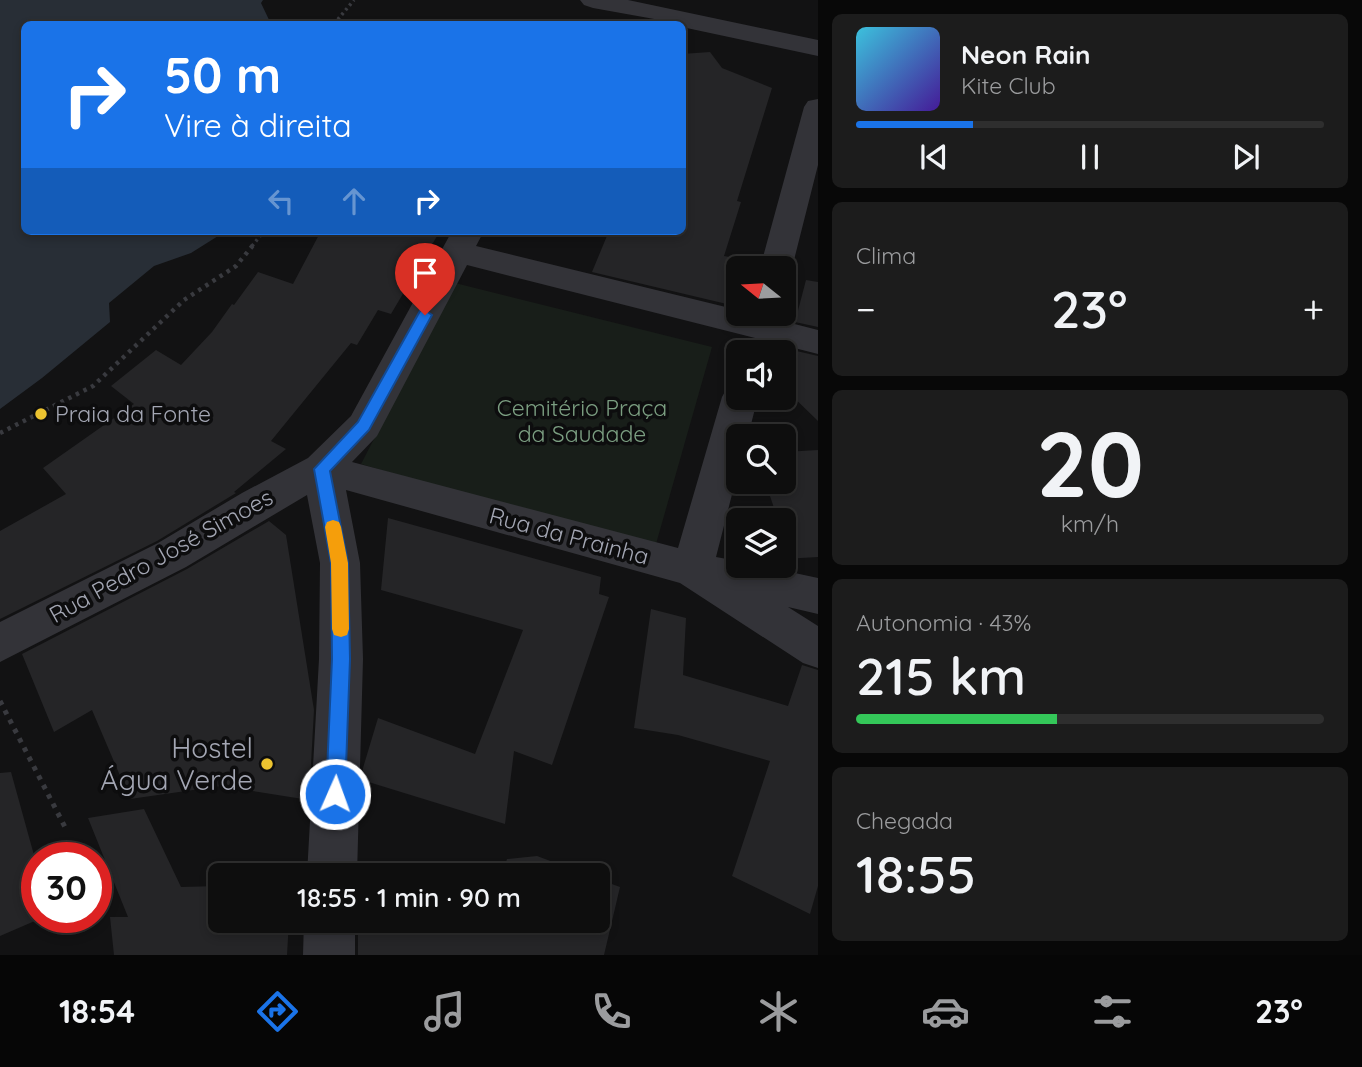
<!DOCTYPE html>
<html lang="pt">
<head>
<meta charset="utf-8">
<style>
  :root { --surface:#0e0e0e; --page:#1c1c1c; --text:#f1f3f6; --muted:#9b9c9e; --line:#2e2e2e; --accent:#1a73e8 }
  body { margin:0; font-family:Quicksand,sans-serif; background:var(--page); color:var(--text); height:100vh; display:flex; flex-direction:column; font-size:26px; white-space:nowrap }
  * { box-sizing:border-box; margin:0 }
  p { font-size:23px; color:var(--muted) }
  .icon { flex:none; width:38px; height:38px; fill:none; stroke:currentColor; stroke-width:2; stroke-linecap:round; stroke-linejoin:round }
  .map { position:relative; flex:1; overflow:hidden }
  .details { display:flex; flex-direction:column; gap:14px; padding:14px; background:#080808; width:544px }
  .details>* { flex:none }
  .banner { position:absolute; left:21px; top:21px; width:665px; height:214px; border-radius:10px; box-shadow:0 4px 10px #0003,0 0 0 2px var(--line); background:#1a73e8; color:#fff; overflow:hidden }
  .needle { width:46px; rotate:288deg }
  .fabs { position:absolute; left:726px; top:256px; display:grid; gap:14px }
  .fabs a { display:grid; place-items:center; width:70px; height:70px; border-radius:10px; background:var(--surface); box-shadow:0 4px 10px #0003,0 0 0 2px var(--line); font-size:35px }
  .speed { position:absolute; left:21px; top:842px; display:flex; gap:14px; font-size:35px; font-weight:700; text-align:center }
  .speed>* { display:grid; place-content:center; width:91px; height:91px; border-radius:50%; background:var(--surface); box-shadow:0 4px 10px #0003,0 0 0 2px var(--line); line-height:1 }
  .speed .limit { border:10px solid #d22; background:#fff; color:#111 }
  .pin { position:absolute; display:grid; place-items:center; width:60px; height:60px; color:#fff; margin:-72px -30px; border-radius:50% 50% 50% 0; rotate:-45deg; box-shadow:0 0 7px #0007 }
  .pin .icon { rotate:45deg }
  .me { position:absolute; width:77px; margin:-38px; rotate:2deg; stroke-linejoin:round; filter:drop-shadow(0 0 5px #0008) }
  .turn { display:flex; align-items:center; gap:24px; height:147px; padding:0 28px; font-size:32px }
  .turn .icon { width:91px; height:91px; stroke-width:2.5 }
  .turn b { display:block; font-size:49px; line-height:60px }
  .lanes { display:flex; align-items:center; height:66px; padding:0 28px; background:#0003; justify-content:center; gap:35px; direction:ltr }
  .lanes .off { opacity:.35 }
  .big { font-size:52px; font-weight:600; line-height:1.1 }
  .details .card { flex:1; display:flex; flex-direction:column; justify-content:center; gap:10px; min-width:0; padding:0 24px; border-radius:10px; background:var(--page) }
  .details .dial { align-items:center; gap:0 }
  .dial b { font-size:91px; line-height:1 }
  .song { display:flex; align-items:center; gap:21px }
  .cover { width:84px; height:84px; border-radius:10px; background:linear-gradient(135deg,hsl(190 70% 55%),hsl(260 70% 35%)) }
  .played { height:7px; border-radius:4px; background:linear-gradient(90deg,var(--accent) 25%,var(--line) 25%) }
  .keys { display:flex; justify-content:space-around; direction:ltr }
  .heat { display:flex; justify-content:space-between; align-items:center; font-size:38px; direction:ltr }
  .charge { height:10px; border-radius:5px; background:linear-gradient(90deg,#34c759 43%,var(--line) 0) }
  .trip { position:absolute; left:208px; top:863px; width:402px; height:70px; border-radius:10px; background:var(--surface); box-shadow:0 4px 10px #0003,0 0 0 2px var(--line); font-weight:600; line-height:70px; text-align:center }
  .tabs { display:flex; height:112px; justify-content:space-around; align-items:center; background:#060606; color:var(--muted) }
  .tabs .icon { width:49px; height:49px }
  .tabs .active { color:var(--accent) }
  .tabs b { font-size:32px; color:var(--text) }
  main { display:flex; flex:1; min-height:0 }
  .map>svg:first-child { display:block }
  .green { fill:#181e19 }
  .water { fill:#282e36 }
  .building { fill:#252527 }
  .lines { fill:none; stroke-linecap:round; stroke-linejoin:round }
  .path-far2 { stroke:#393a3f; stroke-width:3.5; stroke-dasharray:2.5 3.5; stroke-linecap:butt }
  .path-far1 { stroke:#393a3f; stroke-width:4.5; stroke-dasharray:3.5 5; stroke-linecap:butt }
  .path { stroke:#393a3f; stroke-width:5; stroke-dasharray:4.5 6; stroke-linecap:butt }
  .minor { fill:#333338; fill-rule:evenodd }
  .route { fill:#1a73e8; stroke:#114b97; stroke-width:2 }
  .slow { fill:#f59e0b }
  .poi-dot { fill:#ecc330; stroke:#0d0d0e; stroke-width:2.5 }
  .labels { text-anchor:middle; stroke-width:7; stroke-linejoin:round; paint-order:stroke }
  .park-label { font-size:23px; fill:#7b9e81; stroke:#0d0d0e }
  .poi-label { font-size:23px; fill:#a3a6b3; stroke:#0d0d0e; text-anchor:start }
  .street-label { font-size:23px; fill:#a3a6b3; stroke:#0d0d0e }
  .near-poi-label { font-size:28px; fill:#a3a6b3; stroke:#0d0d0e; text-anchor:end }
</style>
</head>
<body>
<main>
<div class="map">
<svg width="818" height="955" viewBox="0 0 818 955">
  <rect width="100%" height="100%" fill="#121213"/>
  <path class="green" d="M 455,283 L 712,347 L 654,551 L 361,464 Z"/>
  <path class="water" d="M 0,0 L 263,0 L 261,3 L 271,24 L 214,24 L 209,21 L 24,24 L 24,231 L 226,231 L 191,253 L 154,266 L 109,303 L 110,322 L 42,378 L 0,409 Z"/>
  <path class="building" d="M 710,52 L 722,68 L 772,88 L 737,201 L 741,202 L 724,256 L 745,260 L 742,268 L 738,268 L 738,280 L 731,305 L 592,272 L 609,231 L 682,231 L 682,54 Z
    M 321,231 L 440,231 L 391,314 L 378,310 L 357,345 L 351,343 L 271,441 L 286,449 L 234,492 L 236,493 L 157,541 L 0,619 L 0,531 L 66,494 L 43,468 L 134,404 L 111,386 L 156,350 L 181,365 L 212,332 L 232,304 L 234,305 L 258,272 L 293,284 Z
    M 806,280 L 818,282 L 818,327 L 795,322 Z
    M 788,349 L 818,356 L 818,421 L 784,388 L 784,364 Z
    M 818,450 L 818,557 L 784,559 L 784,520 L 778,520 L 765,481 L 784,481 L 784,452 Z
    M 388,518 L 601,577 L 599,594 L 609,597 L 552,765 L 514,751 L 505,824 L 362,780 L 363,768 L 378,718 L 475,754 L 523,630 L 381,590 Z
    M 269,521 L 286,535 L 314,710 L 309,800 L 221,786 L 130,799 L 92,710 L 54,732 L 22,654 L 187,569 Z
    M 651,609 L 686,618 L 683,675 L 788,706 L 802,665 L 818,670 L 818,886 L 810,914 L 732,876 L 770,761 L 678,735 L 634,728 Z
    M 11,772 L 37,866 L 37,920 L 0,936 L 0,773 Z
    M 144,809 L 181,887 L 220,886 L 220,920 L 289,920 L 287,955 L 114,955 L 110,917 L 128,917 L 88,818 Z
    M 537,856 L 588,875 L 502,875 L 507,859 Z
    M 598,879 L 620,887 L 604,955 L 358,955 L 358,920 L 598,920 Z"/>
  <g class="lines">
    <path class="path-far2" d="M 334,24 L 354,0
      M 252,246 L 264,231"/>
    <path class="path-far1" d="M 0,433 L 93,386 L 184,300 L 236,266 L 254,244"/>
    <path class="path" d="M 0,701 L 66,829"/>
    <path class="minor" d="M 580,0 L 628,0 L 818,40 L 818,56 L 682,27 L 682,24 L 593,8 L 584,5 Z
      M 818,99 L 818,165 L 792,268 L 784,277 L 784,268 L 760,268 L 804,107 L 808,101 Z
      M 452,231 L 484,231 L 476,246 L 738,310 L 738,313 L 751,313 L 818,330 L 818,354 L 467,265 L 377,436 L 352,462 L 678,548 L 722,397 L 727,388 L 738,384 L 738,397 L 758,397 L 748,436 L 738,436 L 738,471 L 716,557 L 738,561 L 738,565 L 757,565 L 818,578 L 818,614 L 788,607 L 818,626 L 818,668 L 803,663 L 680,583 L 346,490 L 360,563 L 363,659 L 357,875 L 307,875 L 319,659 L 320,563 L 307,495 L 186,567 L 0,662 L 0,622 L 158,543 L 242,493 L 308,458 L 351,416 Z
      M 304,920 L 355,920 L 355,955 L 303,955 Z"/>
  </g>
  <path class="route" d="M 425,310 L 432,315 L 369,430 L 330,471 L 348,563 L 350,659 L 345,794 L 342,801 L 335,803 L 329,801 L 326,794 L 332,659 L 331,563 L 314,469 L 358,422 L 420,311 Z"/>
  <path class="slow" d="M 333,520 L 339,522 L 341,527 L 348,563 L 349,629 L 347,635 L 341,637 L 334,635 L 332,629 L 331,563 L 325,527 L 327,522 Z"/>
  <g class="poi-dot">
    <circle cx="41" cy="414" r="7"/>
    <circle cx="267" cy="764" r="7"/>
  </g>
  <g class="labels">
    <g class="park-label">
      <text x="582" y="416">Cemitério Praça<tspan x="582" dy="26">da Saudade</tspan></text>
    </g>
    <g class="poi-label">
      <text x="55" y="422">Praia da Fonte</text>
    </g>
    <g class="street-label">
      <text transform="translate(569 536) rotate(15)" y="8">Rua da Prainha</text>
      <text transform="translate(161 556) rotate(-29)" y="8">Rua Pedro José Simoes</text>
    </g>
    <g class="near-poi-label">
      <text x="253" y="758">Hostel<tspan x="253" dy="32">Água Verde</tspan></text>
    </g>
  </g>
</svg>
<div class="fabs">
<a><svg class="needle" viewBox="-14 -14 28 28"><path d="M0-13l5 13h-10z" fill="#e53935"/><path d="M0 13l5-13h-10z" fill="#9b9c9e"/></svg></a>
<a><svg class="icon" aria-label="sound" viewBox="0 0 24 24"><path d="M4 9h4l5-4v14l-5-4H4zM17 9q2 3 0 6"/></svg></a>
<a><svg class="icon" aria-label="search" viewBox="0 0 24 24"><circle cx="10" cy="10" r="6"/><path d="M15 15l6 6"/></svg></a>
<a><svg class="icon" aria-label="layers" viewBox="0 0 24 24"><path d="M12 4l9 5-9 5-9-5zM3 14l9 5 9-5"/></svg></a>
</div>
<div class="speed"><div class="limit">30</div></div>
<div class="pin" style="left:425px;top:315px;background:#d93025"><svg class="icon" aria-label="arrive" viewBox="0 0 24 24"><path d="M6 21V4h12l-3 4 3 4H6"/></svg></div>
<svg class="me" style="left:335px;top:794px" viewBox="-20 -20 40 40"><circle r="17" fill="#1a73e8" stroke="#fff" stroke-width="3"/><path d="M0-11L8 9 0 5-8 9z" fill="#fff"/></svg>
<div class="trip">18:55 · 1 min · 90 m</div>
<div class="banner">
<div class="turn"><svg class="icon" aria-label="right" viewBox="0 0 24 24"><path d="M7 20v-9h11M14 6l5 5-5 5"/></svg><div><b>50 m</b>Vire à direita</div></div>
<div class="lanes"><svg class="icon off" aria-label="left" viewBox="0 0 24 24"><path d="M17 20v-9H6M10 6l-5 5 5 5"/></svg><svg class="icon off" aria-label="ahead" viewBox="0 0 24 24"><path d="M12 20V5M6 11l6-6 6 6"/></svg><svg class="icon" aria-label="right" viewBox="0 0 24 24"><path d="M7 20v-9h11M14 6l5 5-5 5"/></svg></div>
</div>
</div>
<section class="details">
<div class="card">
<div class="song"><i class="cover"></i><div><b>Neon Rain</b><p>Kite Club</p></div></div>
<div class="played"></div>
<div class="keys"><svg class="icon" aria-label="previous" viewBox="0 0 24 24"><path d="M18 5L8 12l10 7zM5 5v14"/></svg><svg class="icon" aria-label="pause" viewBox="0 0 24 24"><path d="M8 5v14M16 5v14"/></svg><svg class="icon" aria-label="next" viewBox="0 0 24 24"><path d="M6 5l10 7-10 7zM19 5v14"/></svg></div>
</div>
<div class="card"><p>Clima</p>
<div class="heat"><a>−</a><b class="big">23°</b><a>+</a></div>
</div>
<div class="card dial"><b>20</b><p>km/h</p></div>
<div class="card"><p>Autonomia · 43%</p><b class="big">215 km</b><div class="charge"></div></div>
<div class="card"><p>Chegada</p><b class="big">18:55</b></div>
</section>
</main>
<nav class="tabs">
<b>18:54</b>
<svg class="icon active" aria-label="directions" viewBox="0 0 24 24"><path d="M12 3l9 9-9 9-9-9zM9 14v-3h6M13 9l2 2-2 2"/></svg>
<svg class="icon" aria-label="music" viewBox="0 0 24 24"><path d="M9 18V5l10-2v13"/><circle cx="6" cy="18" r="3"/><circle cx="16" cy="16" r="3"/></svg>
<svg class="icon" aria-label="phone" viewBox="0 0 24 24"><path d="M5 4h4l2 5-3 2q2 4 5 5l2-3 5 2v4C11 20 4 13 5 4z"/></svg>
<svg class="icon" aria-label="climate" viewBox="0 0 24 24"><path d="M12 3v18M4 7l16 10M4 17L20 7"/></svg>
<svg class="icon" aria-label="car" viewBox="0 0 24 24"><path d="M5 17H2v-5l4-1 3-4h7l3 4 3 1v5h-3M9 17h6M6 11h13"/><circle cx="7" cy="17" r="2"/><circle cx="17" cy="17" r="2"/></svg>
<svg class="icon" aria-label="filters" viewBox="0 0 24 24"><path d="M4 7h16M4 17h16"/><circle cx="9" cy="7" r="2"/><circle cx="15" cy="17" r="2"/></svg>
<b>23°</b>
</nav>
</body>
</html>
